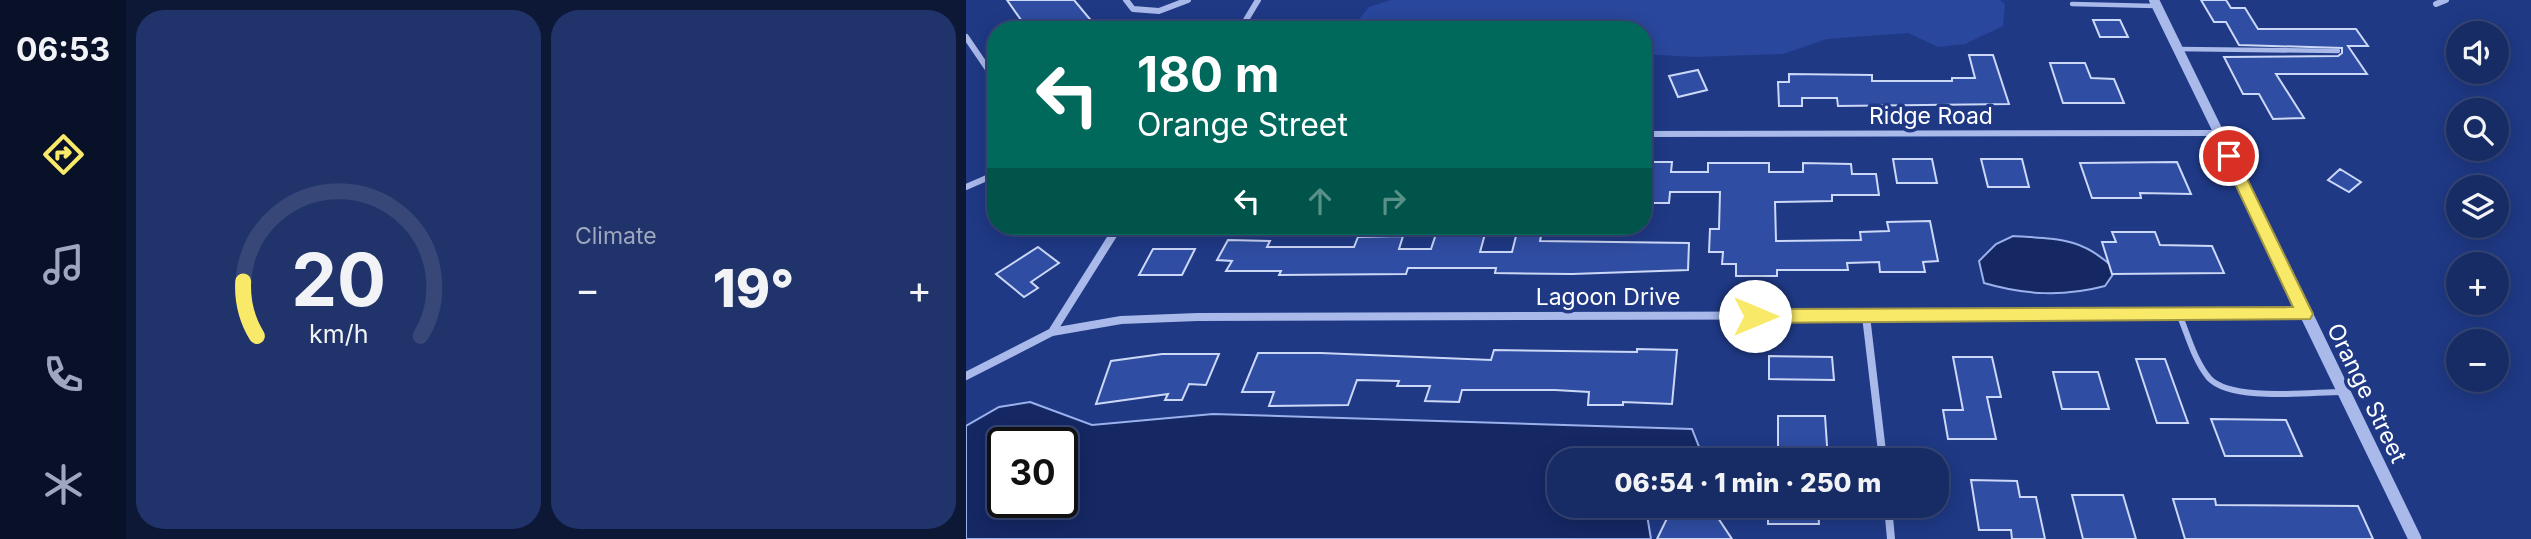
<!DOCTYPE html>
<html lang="en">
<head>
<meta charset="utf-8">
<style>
  :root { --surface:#172b64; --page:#20336a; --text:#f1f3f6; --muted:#9ea7bf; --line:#364778; --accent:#f8e968 }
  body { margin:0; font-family:Inter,sans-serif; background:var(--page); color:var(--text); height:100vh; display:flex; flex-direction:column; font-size:26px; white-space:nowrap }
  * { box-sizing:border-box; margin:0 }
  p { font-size:23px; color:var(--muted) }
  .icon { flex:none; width:38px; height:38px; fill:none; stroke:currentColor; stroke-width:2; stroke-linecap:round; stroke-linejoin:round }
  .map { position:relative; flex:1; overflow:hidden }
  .side { display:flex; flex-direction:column; gap:10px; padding:10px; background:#0d1837; width:840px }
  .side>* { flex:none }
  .guide { position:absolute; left:21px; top:21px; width:665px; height:214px; border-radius:28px; box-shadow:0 4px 18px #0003,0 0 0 2px var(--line); background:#00695c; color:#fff; overflow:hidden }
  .fabs { position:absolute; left:1480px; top:21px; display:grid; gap:14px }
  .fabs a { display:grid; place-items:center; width:63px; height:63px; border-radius:50%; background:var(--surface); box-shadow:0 4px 18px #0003,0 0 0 2px var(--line); font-size:35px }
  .speed { position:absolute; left:21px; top:427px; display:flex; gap:14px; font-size:35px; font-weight:700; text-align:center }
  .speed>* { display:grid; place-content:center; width:91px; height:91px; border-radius:50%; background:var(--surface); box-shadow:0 4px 18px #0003,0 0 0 2px var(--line); line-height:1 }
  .speed .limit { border:4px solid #111; border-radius:10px; background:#fff; color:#111 }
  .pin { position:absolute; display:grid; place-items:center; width:60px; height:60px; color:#fff; margin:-30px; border:4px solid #fff; border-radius:50%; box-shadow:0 2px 7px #0007 }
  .me { position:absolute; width:77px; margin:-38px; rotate:90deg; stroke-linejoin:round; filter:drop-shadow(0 0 5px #0008) }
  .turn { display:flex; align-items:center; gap:24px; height:147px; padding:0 35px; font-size:32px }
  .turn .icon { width:91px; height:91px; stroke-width:2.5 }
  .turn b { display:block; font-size:49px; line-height:60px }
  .lanes { display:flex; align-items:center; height:66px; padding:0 35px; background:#0003; justify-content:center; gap:35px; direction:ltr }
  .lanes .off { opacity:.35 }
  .big { font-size:52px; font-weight:800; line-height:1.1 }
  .side .card { flex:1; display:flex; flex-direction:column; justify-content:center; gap:10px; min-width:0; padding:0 24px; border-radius:28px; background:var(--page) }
  .side .dial { align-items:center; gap:0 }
  .dial svg { height:182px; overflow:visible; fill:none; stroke:var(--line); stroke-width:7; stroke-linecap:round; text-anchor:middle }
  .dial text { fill:var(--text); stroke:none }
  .heat { display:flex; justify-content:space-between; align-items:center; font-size:38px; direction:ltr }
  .side .tiles { flex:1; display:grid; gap:10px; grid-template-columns:repeat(2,1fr) }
  .trip { position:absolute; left:581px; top:448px; width:402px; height:70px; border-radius:28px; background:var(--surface); box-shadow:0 4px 18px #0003,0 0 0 2px var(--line); font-weight:800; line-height:70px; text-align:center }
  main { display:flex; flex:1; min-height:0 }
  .tab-bar { display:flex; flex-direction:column; width:126px; justify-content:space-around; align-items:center; background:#091128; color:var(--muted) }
  .tab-bar .icon { width:49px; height:49px }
  .tab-bar .current { color:var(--accent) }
  .tab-bar b { font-size:32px; color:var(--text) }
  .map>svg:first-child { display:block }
  .green { fill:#29479d }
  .water { fill:#152864; stroke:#9bb1eb; stroke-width:2; fill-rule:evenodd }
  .building { fill:#2f4da3; stroke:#ccd8f7; stroke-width:2 }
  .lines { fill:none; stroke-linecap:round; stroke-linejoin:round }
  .service-far1 { stroke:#a8b9ea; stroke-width:4.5 }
  .service { stroke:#a8b9ea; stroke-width:6 }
  .minor-far1 { stroke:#a8b9ea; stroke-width:6 }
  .minor { stroke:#a8b9ea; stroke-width:8 }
  .tertiary-far1 { stroke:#a8b9ea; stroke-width:10 }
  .tertiary { stroke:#a8b9ea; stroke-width:13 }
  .route { fill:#f8e968; stroke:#a19744; stroke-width:2 }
  .labels { text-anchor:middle; stroke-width:7; stroke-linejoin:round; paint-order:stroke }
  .street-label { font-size:23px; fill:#fff; stroke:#1f3985 }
</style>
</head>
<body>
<main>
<nav class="tab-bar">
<b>06:53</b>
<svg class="icon current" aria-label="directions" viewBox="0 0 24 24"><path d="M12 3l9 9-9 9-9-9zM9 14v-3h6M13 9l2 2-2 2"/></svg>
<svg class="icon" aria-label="music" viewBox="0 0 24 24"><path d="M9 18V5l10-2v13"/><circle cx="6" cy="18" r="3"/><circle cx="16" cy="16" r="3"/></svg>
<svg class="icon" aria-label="phone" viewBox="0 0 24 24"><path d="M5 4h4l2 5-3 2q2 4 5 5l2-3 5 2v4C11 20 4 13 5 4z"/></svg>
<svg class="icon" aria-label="climate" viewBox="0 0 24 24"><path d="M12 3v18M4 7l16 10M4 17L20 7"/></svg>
</nav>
<section class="side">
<div class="tiles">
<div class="card dial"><svg viewBox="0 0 100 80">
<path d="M14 69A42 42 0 1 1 86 69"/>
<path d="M14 69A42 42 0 0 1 8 45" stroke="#f8e968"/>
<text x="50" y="56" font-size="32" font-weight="700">20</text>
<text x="50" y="72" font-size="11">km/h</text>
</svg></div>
<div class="card"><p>Climate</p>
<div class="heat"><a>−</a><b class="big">19°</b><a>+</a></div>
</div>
</div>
</section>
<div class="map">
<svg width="1565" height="539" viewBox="0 0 1565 539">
  <rect width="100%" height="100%" fill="#1f3985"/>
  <path class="green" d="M 425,0 L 1034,0 L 1039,4 L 1037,26 L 999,44 L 972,47 L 942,33 L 861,39 L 817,54 L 729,57 L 677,54 L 677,30 L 384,30 L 403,7 Z"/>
  <path class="water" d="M 1047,236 C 1092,239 1116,237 1150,270 L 1139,286 C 1097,297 1059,295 1018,283 L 1013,261 L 1030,244 Z
    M 64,402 L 126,425 L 247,414 L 726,429 L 737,457 L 733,460 L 593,460 L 593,506 L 690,506 L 681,515 L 685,539 L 0,539 L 0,426 L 33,407 ZM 37,443 L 96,443 L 96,502 L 37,502 Z"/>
  <path class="building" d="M 41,0 L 108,0 L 133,30 L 62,30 Z
    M 1235,0 L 1260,0 L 1265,8 L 1279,8 L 1292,29 L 1390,29 L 1402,46 L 1382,46 L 1401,74 L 1310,74 L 1338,118 L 1307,119 L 1293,94 L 1277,94 L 1258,57 L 1372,56 L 1376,53 L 1376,48 L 1273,45 L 1260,22 L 1248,22 Z
    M 1127,20 L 1154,20 L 1162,37 L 1134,37 Z
    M 1003,55 L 1027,55 L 1043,104 L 872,106 L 871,98 L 836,98 L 836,106 L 813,106 L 812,82 L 823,82 L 823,74 L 906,75 L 906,81 L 986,81 L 986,78 L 1009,78 Z
    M 1084,63 L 1119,63 L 1125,78 L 1148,79 L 1158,103 L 1097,103 Z
    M 732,70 L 741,90 L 712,97 L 703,76 Z
    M 927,159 L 966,159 L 971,183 L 931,183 Z
    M 1015,159 L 1056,159 L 1063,187 L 1022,187 Z
    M 681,162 L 706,162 L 705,172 L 742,172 L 742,163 L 803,163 L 803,172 L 837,172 L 837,163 L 885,164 L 886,174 L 910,174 L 913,195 L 866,195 L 866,201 L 809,202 L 810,241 L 895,240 L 894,232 L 923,231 L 921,222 L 964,221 L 972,261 L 957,262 L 959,272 L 914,272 L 913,262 L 881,263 L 882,270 L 811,270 L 811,276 L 770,276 L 770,264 L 756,264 L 757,252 L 743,252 L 744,229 L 753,229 L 754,192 L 704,192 L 703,203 L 677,203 Z
    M 1211,162 L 1225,194 L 1174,193 L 1175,198 L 1126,198 L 1114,163 Z
    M 1374,169 L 1395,182 L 1383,192 L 1362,180 Z
    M 551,232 L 576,232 L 574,241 L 723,243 L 722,270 L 606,274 L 529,273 L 530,268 L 442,268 L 440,274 L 313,275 L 315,271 L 260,271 L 266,261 L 251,260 L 262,240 L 304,241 L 301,247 L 388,247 L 392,237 L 437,236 L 433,249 L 465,249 L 470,234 L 519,234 L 514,252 L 546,252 Z
    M 1146,232 L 1189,232 L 1194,245 L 1246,246 L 1258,273 L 1146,274 L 1136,242 L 1150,242 Z
    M 72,247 L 93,263 L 65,282 L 72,288 L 58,297 L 30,274 Z
    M 187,249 L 229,249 L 216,275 L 173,275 Z
    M 671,349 L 711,350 L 706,404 L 657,402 L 657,405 L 622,405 L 623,392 L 589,390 L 496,390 L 493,402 L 459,401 L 464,386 L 431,386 L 433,381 L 391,380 L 382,405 L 303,406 L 308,392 L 276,392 L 292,353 L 355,353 L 525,360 L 528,350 L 671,352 Z
    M 196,354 L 253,354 L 240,385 L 223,384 L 216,400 L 199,400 L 202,394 L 130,404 L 145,361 Z
    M 803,356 L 866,357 L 868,380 L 803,379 Z
    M 987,357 L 1026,357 L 1035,397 L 1021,397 L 1030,439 L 982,439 L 977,410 L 997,410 Z
    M 1170,359 L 1199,359 L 1222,423 L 1191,423 Z
    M 1087,372 L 1132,372 L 1143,409 L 1096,409 Z
    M 812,416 L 859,416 L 862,460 L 829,460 L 829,450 L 812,450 Z
    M 1245,419 L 1320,420 L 1336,456 L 1259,456 Z
    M 1005,480 L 1051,481 L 1054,497 L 1070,497 L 1079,539 L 1046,539 L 1045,530 L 1013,530 Z
    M 1106,495 L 1157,495 L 1170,539 L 1117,539 Z
    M 1207,499 L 1249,499 L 1250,505 L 1392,506 L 1407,539 L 1219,539 Z
    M 707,506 L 744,506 L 766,539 L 691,539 Z
    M 802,506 L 852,506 L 853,524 L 802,524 Z"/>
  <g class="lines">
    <path class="service-far1" d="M 1106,4 L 1190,6
      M 1212,49 L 1372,51"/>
    <path class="service" d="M 1213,314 C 1222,335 1228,360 1243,378 C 1265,402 1344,392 1376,392"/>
    <path class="minor-far1" d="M 160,0 L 167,9 L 193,11 L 222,0
      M 1470,4 L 1480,0
      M 274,30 L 292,0
      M 0,37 L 30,81
      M 677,134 L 1253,133
      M 0,187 L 30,174
      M 146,236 L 153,226"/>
    <path class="minor" d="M 900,316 L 917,460
      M 86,332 L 147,235
      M 0,376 L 86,332 L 155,320 L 231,317 L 1338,314
      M 922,506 L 925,539"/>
    <path class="tertiary-far1" d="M 1188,0 L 1303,236"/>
    <path class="tertiary" d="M 1302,235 L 1449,539"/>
  </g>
  <path class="route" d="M 1263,151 L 1270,156 L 1347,314 L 1344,319 L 789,323 L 783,321 L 780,316 L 783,311 L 789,309 L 1327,307 L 1256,156 Z"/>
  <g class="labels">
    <g class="street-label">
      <text x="965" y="124">Ridge Road</text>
      <text x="642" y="305">Lagoon Drive</text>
      <text transform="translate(1401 393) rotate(64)" y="8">Orange Street</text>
    </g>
  </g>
</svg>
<div class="fabs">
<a><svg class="icon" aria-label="sound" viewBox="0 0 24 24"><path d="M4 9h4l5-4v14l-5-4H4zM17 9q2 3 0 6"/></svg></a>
<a><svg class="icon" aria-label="search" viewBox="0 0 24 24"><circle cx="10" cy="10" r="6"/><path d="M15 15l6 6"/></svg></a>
<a><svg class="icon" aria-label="layers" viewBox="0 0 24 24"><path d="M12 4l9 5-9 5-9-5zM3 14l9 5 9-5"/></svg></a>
<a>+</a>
<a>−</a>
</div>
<div class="speed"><div class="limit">30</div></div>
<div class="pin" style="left:1263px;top:156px;background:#d93025"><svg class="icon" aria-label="arrive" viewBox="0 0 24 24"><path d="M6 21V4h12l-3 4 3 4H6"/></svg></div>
<svg class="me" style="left:789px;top:316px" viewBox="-20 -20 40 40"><circle r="19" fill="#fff"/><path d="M0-13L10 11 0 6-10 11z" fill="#f8e968"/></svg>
<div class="trip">06:54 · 1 min · 250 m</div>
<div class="guide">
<div class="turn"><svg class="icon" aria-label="left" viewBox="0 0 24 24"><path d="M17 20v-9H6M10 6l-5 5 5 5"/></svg><div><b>180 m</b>Orange Street</div></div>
<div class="lanes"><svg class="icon" aria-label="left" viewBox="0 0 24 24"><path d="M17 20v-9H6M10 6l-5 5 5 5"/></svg><svg class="icon off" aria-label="ahead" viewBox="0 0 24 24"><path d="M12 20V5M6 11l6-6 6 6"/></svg><svg class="icon off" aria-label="right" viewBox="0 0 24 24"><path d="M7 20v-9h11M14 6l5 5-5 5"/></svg></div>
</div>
</div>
</main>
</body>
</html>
